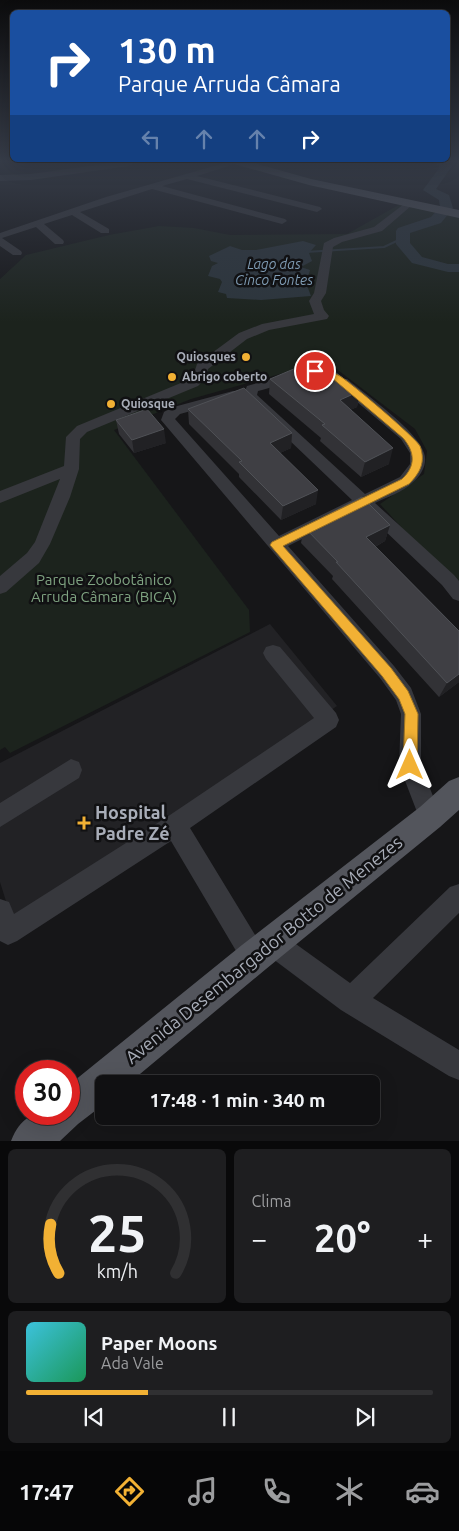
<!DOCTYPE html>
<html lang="pt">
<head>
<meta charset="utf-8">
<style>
  :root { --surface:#101012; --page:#1e1e20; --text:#f1f3f6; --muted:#9c9d9f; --line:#303032; --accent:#f2b134 }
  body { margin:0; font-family:Ubuntu,sans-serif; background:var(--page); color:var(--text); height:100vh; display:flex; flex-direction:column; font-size:19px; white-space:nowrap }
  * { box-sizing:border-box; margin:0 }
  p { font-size:16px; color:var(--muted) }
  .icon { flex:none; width:28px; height:28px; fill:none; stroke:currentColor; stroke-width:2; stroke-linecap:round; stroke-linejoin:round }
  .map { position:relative; height:1141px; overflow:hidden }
  .details { display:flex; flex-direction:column; gap:8px; padding:8px; background:#09090a; flex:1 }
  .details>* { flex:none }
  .banner { position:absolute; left:10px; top:10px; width:440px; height:152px; border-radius:8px; box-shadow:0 5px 20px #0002,0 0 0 1px var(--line); background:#1a4fa0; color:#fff; overflow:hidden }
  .speed { position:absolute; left:15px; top:1060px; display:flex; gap:10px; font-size:25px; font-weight:700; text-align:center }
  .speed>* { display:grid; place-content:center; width:65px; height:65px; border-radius:50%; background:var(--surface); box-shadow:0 5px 20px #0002,0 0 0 1px var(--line); line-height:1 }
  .speed .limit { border:8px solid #d22; background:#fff; color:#111 }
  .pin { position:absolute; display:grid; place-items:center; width:42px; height:42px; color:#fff; margin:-21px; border:2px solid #fff; border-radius:50%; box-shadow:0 1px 5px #0007 }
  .me { position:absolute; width:55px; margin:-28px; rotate:0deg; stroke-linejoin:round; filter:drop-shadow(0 0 4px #0008) }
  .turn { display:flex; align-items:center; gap:18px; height:105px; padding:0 25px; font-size:22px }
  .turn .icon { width:65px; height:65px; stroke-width:2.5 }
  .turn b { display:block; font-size:35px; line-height:42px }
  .lanes { display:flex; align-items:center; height:48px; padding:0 25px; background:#0003; justify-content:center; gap:25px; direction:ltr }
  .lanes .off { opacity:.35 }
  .big { font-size:38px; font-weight:600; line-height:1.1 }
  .details .card { flex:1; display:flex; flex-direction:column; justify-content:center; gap:8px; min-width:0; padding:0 18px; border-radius:8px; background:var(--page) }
  .details .dial { align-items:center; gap:0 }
  .dial svg { height:130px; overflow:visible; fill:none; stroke:var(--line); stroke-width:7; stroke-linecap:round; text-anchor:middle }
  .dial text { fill:var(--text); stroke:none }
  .song { display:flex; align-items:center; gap:15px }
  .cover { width:60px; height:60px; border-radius:8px; background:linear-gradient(135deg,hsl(190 70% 55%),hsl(150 70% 35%)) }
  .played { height:5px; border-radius:2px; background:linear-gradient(90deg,var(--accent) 30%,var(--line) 30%) }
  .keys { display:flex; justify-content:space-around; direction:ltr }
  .heat { display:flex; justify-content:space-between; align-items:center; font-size:28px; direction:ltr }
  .details .tiles { flex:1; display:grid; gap:8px; grid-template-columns:1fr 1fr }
  .card:last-child { grid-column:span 2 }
  .trip { position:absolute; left:95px; top:1075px; width:285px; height:50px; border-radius:8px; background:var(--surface); box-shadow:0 5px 20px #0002,0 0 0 1px var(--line); font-weight:600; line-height:50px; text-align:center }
  .menu { display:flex; height:80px; justify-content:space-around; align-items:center; background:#060607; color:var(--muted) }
  .menu .icon { width:35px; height:35px }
  .menu .on { color:var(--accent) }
  .menu b { font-size:22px; color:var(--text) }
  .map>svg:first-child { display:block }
  .built { fill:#222225 }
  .green { fill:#1c231d }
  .water { fill:#2c353c }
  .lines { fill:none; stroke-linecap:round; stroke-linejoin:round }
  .stream { stroke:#2c353c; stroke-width:2 }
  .river { fill:#2c353c; fill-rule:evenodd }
  .minor { fill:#37383d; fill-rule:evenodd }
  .major { fill:#53555c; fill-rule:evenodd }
  .wall { fill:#323236 }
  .shaded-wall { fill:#212124 }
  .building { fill:#3f3f44; stroke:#4f5156 }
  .route { fill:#f2b134; stroke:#9d7322 }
  .poi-dot { fill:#f2b134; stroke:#111113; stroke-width:2 }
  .labels { text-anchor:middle; stroke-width:5; stroke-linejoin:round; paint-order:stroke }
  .far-poi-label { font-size:12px; font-weight:bold; fill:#a8adb8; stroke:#111113; text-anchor:start }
  .far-water-label { font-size:14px; font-style:italic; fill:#7f9bb3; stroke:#111113 }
  .park-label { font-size:15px; fill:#7fa381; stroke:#111113 }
  .near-poi-label { font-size:18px; font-weight:bold; fill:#a8adb8; stroke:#111113; text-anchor:start }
  .near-street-label { font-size:18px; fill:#a8adb8; stroke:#111113 }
</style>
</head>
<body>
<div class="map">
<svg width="459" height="1141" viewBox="0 0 459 1141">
  <rect width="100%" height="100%" fill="#161618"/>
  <path class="built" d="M 270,624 L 337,706 L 14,927 L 0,882 L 0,763 Z"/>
  <path class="green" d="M 404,202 L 459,215 L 459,590 L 380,504 L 424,474 L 427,451 L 415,429 L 326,361 L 191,399 L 114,430 L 249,610 L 250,632 L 10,753 L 5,747 L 0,750 L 0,279 L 26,255 L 109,235 L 159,226 L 194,228 L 230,235 L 347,234 Z"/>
  <path class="water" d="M 303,241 L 316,245 L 309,253 L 312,261 L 301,267 L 310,270 L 309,274 L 299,281 L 306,283 L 311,296 L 261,300 L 227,298 L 226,294 L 218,292 L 222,282 L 220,279 L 208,276 L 212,266 L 218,263 L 211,261 L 209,256 L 230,246 L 242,250 L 256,250 Z"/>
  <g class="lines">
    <path class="stream" d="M 306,252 L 384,247 L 403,238"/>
    <path class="river" d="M 435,162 L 448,162 L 452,166 L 436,189 L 449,195 L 453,208 L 441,223 L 410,233 L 410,243 L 422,257 L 448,264 L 459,264 L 459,272 L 448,272 L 412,263 L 396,244 L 396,231 L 398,228 L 431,217 L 440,207 L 439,200 L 423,190 L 440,167 Z"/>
    <path class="minor" d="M 118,162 L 133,163 L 129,166 L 31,180 L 0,181 L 0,175 L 31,174 Z
      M 228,162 L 241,162 L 197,176 L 320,207 L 322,209 L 317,212 L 187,179 L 162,186 L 285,219 L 287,221 L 282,224 L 152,189 L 80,212 L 109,229 L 109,233 L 101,233 L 72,215 L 44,224 L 63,240 L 64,242 L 63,244 L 55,244 L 36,227 L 2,238 L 21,251 L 22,253 L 21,255 L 13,255 L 0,246 L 0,233 L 106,197 Z
      M 408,201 L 411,202 L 411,206 L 382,231 L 342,242 L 333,247 L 326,293 L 321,301 L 324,310 L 329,316 L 327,319 L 269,330 L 247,339 L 208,369 L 206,378 L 198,386 L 87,432 L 80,439 L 79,469 L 70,497 L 50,544 L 39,563 L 6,592 L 0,594 L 0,576 L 27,553 L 35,542 L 60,479 L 0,503 L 0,491 L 64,466 L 66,437 L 77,426 L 188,380 L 193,376 L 197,364 L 239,333 L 262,324 L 314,314 L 309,301 L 314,293 L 324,243 L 334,238 L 374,227 Z
      M 292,373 L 299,377 L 297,380 L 262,390 L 258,391 L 257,395 L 365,494 L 400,477 L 410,464 L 410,453 L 401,439 L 337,385 L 335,382 L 337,379 L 347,379 C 366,395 417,430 424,453 C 428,464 421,476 412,483 C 403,492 387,497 375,503 L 454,575 L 459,581 L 459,601 L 453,599 L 442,585 L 362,509 L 288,546 L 394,666 L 411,688 L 421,714 L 421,765 L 441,817 L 438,825 L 430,828 L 422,825 L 399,765 L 401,714 L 396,700 L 380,678 L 161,420 L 164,412 L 170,408 L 233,391 L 238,392 L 240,395 L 238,398 L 180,414 L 175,419 L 279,536 L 352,500 L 243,396 L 247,386 Z
      M 273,645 L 280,647 L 336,713 L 339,720 L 336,727 L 190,828 L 260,943 L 264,934 L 273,930 L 282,934 L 350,983 L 450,887 L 459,884 L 459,913 L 373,998 L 459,1050 L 459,1080 L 449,1076 L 341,1010 L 265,953 L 267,957 L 263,966 L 254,970 L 245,966 L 171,841 L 17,941 L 8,945 L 0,941 L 0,899 L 9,902 L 14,914 L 167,817 L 314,718 L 266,659 L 263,653 L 266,647 Z
      M 71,759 L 79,762 L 82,770 L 79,778 L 0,827 L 0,803 Z"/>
    <path class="major" d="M 233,162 L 250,162 L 311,179 L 459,210 L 459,218 L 309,185 L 234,164 Z
      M 459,777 L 459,810 L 440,827 L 266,969 L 128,1084 L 104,1084 L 104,1104 L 78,1124 L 60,1141 L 11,1141 C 24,1109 39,1114 69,1114 L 69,1085 L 242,945 L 420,807 L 449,781 Z"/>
  </g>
  <path class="wall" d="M 270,379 L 360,391 L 357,407 L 350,410 L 389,464 L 361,477 L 320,441 L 321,438 L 269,394 Z
    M 188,409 L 292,433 L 291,448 L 280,453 L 316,504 L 281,520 L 239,477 L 239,474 L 189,424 Z
    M 116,420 L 166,443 L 134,453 L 119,434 Z
    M 390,525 L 385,541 L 375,547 L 459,631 L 459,682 L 439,697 L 332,579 L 333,576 L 301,543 L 304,527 Z"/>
  <path class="shaded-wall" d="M 360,391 L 357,407 L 337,416 L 340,400 Z
    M 164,429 L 166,443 L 134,453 L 132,440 Z
    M 292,433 L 291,448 L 269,458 L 270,443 Z
    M 393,448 L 389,464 L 361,477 L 365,462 Z
    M 318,490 L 316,504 L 281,520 L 283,506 Z
    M 390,525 L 385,541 L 362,554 L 366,537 Z
    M 459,674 L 459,682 L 439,697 L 447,683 Z"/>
  <path class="building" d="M 308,363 L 327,366 L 360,391 L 340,400 L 393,448 L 365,462 L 322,425 L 325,424 L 270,379 Z
    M 244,388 L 292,433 L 270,443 L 318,490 L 283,506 L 239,462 L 242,461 L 188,409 Z
    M 147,409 L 164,429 L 132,440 L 116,420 Z
    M 362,497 L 390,525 L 366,537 L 459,631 L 459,674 L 447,683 L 336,562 L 338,562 L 304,527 Z"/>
  <linearGradient id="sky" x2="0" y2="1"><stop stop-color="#0c0c0d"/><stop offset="0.5" stop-color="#363c48"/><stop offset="1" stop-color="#363c48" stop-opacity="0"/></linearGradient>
  <rect width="459" height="322" fill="url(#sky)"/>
  <path class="route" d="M 315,369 C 322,371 331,371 338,375 C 347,379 416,438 420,446 C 426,462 420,473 409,484 L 283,546 L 391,668 L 408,691 L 418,714 L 417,765 L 415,770 L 410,772 L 405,770 L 403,765 L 405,714 L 399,699 L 382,676 L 270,545 L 272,542 L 402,479 C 416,466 415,452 403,438 L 332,378 L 312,373 L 312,370 Z"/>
  <g class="poi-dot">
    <circle cx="246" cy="357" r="5"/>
    <circle cx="172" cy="377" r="5"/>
    <circle cx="111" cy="404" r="5"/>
    <path d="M81.5 815.5h5v5h5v5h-5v5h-5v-5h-5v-5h5z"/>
  </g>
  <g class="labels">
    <g class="far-poi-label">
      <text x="236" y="361" text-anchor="end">Quiosques</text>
      <text x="182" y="381">Abrigo coberto</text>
      <text x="121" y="408">Quiosque</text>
    </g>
    <g class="far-water-label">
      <text x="274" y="269">Lago das<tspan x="274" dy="16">Cinco Fontes</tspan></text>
    </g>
    <g class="park-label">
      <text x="104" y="585">Parque Zoobotânico<tspan x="104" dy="17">Arruda Câmara (BICA)</tspan></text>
    </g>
    <g class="near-poi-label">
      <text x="95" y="819">Hospital<tspan x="95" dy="21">Padre Zé</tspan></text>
    </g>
    <g class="near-street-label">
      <text transform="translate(264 950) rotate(-39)" y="6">Avenida Desembargador Botto de Menezes</text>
    </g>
  </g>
</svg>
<div class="speed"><div class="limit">30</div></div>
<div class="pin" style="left:315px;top:371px;background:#d93025"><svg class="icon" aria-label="arrive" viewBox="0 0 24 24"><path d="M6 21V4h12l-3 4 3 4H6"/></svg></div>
<svg class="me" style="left:410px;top:765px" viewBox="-20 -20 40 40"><path d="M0-17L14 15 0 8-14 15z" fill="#f2b134" stroke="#fff" stroke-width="4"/></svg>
<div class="trip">17:48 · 1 min · 340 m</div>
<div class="banner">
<div class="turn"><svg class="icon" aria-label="right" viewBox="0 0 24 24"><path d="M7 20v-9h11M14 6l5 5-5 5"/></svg><div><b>130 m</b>Parque Arruda Câmara</div></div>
<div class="lanes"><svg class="icon off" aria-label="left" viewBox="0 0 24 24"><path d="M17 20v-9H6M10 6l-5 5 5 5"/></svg><svg class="icon off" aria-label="ahead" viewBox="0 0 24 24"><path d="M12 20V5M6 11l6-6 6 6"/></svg><svg class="icon off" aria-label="ahead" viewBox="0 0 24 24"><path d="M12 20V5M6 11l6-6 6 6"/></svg><svg class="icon" aria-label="right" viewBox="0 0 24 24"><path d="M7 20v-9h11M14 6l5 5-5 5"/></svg></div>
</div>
</div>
<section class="details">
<div class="tiles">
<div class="card dial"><svg viewBox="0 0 100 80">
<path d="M14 69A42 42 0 1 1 86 69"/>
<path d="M14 69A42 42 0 0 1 9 39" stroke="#f2b134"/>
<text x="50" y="56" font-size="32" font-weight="700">25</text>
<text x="50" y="72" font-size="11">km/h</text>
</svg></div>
<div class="card"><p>Clima</p>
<div class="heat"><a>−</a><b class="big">20°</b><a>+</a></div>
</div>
<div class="card">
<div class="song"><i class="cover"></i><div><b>Paper Moons</b><p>Ada Vale</p></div></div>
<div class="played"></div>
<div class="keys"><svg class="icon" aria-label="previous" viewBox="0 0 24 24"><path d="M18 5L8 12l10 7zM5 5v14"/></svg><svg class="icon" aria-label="pause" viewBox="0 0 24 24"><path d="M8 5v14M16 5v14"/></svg><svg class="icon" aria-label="next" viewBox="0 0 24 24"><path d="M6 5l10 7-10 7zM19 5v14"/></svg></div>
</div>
</div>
</section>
<nav class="menu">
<b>17:47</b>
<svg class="icon on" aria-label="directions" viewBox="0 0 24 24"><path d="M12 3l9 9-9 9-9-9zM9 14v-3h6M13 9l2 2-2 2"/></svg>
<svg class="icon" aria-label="music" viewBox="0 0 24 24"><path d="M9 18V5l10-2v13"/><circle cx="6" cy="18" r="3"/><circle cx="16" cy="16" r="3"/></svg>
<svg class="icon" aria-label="phone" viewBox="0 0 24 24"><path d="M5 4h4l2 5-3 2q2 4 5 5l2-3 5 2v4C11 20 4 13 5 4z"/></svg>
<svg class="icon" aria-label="climate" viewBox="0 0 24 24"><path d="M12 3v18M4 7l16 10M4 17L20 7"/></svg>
<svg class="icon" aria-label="car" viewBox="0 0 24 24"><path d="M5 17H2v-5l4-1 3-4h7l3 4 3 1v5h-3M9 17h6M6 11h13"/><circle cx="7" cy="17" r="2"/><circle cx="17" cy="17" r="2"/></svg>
</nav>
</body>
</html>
